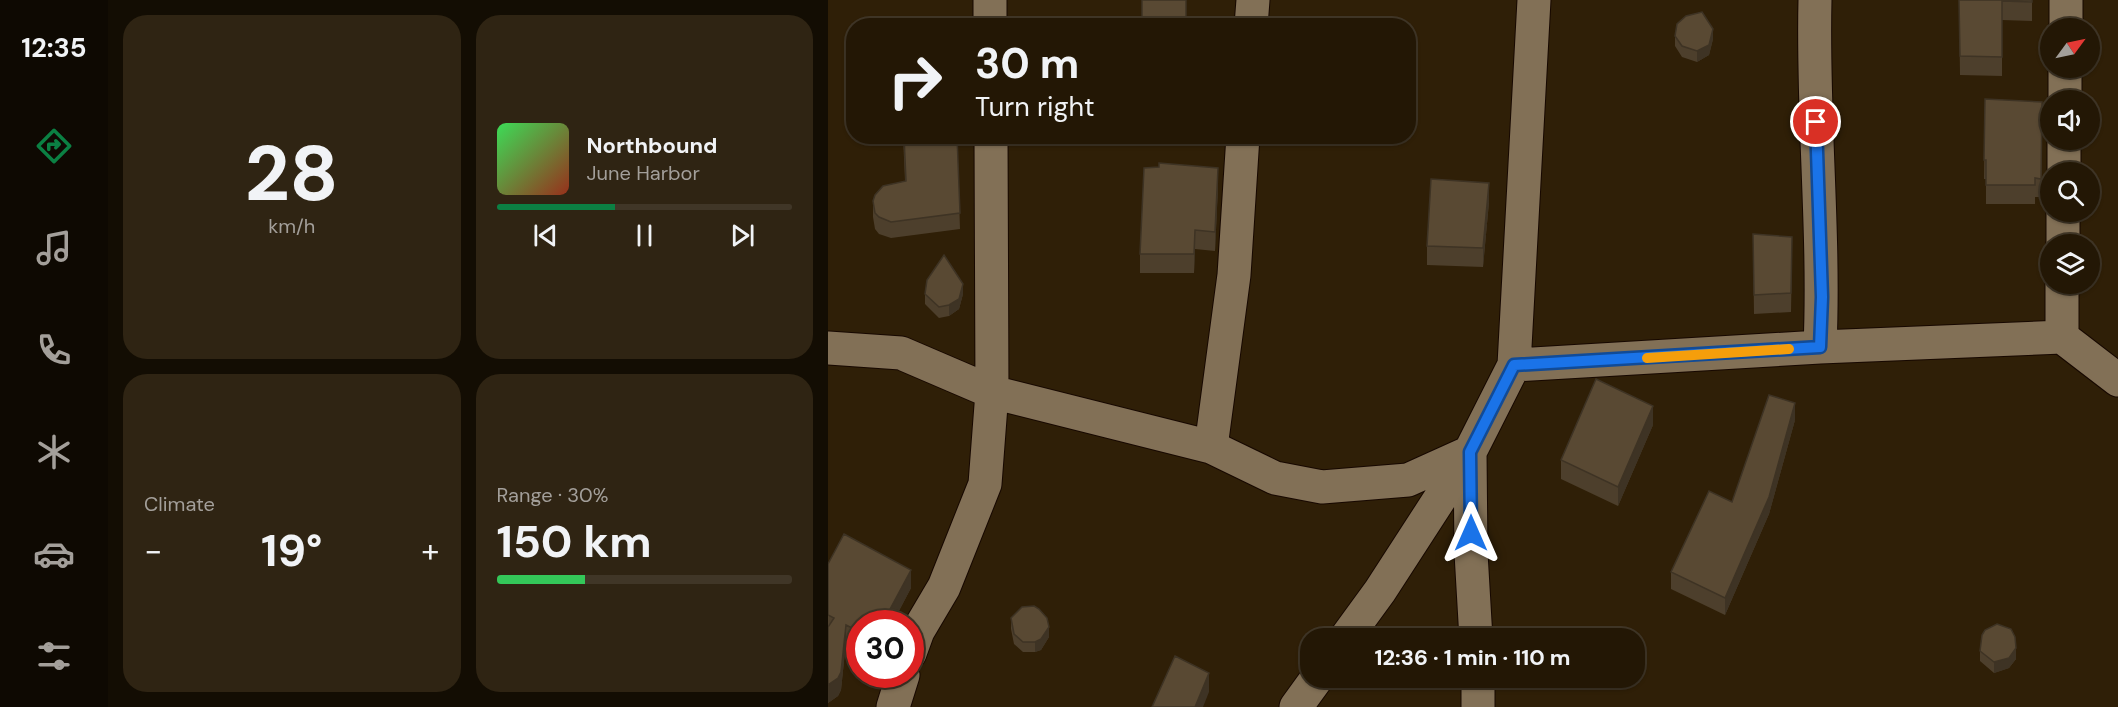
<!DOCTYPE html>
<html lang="en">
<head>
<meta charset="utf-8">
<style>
  :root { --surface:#231705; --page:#2f2413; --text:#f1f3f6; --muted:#a39f9a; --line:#403627; --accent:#0b8043 }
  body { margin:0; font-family:"DM Sans",sans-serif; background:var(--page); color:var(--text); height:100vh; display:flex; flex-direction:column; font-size:22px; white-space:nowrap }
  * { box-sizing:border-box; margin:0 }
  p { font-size:20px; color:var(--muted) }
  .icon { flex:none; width:33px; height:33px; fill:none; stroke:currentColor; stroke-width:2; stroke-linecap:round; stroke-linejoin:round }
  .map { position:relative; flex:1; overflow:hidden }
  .drawer { display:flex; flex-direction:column; gap:15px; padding:15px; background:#130d03; width:720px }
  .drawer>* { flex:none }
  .hud { position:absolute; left:18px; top:18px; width:570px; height:126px; border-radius:24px; box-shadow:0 2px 4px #0004,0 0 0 2px var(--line); background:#231705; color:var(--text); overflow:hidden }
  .needle { width:39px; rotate:57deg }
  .fabs { position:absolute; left:1212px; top:18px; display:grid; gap:12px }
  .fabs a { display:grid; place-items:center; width:60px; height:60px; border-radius:50%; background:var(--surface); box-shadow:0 2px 4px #0004,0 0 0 2px var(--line); font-size:30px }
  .speed { position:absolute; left:18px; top:610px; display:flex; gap:12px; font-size:30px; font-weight:700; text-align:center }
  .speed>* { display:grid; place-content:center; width:78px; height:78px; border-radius:50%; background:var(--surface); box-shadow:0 2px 4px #0004,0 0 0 2px var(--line); line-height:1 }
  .speed .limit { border:9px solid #d22; background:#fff; color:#111 }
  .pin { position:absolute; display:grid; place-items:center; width:51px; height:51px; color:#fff; margin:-26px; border:3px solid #fff; border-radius:50%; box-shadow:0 2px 6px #0007 }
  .me { position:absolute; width:66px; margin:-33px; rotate:0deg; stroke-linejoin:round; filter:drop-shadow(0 0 4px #0008) }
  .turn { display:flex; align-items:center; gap:21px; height:126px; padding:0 30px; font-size:27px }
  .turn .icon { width:78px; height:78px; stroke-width:2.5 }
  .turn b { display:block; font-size:42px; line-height:51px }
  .big { font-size:45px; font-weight:700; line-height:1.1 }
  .drawer .tile { flex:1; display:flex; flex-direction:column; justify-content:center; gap:9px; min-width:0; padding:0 21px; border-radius:24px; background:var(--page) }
  .drawer .dial { align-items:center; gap:0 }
  .dial b { font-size:78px; line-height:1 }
  .song { display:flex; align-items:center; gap:18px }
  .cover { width:72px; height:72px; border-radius:9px; background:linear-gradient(135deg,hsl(130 70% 55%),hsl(10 70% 35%)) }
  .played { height:6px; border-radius:3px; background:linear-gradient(90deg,var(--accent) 40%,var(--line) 40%) }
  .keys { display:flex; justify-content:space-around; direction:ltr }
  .heat { display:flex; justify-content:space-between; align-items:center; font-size:33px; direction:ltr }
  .charge { height:9px; border-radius:4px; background:linear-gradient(90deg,#34c759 30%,var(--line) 0) }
  .drawer .tiles { flex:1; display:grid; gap:15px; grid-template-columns:repeat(2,1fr) }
  .trip { position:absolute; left:472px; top:628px; width:345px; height:60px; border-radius:24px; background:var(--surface); box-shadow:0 2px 4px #0004,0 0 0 2px var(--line); font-weight:700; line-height:60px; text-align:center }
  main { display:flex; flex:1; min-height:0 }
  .menu { display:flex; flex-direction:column; width:108px; justify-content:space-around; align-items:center; background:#0e0902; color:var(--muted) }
  .menu .icon { width:42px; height:42px }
  .menu .selected { color:var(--accent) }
  .menu b { font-size:27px; color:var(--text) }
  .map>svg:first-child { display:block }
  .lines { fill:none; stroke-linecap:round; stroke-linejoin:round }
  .street-casing { stroke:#170800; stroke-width:35 }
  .street { stroke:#827056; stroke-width:33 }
  .wall { fill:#4d3f2c }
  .shaded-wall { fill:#3e3324 }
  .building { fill:#594933; stroke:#3e3324; stroke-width:1.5 }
  .route-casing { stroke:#114b97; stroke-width:15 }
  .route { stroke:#1a73e8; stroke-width:10 }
  .slow { stroke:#f59e0b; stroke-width:10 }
</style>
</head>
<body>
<main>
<nav class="menu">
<b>12:35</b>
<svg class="icon selected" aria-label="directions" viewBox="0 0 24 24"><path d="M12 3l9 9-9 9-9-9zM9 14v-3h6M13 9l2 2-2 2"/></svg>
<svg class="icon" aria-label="music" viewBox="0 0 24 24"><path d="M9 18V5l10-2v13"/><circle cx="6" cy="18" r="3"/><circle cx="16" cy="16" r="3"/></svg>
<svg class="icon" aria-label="phone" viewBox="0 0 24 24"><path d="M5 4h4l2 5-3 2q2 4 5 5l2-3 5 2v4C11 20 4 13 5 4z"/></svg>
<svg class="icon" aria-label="climate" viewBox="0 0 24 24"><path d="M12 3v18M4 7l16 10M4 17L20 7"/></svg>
<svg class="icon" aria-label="car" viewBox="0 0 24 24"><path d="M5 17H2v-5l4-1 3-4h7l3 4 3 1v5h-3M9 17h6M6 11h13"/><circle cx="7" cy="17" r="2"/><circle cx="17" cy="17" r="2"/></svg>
<svg class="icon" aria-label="filters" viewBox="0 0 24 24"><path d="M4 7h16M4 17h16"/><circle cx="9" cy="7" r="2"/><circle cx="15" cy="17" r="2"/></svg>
</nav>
<section class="drawer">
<div class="tiles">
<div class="tile dial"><b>28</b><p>km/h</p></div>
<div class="tile">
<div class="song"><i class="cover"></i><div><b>Northbound</b><p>June Harbor</p></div></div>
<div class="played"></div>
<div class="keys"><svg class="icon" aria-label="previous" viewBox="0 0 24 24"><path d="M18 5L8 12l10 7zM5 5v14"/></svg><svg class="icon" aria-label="pause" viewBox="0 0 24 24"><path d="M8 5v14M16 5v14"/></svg><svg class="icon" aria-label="next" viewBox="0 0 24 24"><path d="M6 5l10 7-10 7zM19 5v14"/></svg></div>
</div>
<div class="tile"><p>Climate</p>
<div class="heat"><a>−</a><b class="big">19°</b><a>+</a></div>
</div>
<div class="tile"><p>Range · 30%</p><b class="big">150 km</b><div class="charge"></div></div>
</div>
</section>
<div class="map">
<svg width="1290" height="707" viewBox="0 0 1290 707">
  <rect width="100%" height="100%" fill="#2f1f07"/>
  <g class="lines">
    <g class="street-casing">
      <path id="street" d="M 162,0 L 162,26
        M 987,0 C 984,116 997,231 992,347 L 1234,337 L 1234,284
        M 423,26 L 425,0
        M 1238,28 L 1238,0
        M 1237,100 L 1237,68
        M 1236,172 L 1236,140
        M 1235,244 L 1235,212
        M 1234,337 L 1290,380
        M 0,348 L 73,353 L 164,392 L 383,447 L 447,478 L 494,487 L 580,480 L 642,452 L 686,365 L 992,347
        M 686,365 L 706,0
        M 383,447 L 406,275 L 415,136
        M 642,452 L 643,553 L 648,639
        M 517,639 L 552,591 L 642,452
        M 82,653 L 90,631 L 116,587 L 157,484 L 164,392 L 163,136
        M 65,707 L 75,675
        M 468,707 L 489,678
        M 650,707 L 650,678"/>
    </g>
    <use href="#street" class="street"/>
  </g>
  <path class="wall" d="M 1131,0 L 1204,0 L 1204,21 L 1174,20 L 1174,76 L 1132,75 Z
    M 847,36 L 885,39 L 881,55 L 869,62 L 854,57 L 847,46 Z
    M 1157,99 L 1214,102 L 1213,197 L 1207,197 L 1207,204 L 1158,204 L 1158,179 L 1156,179 Z
    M 75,136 L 129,136 L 132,229 L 63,238 L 51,234 L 47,229 L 45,217 L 45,201 L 77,181 Z
    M 390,187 L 387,251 L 367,249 L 366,273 L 312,273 L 312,254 Z
    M 661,202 L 655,267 L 599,265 L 599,246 Z
    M 925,234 L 964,256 L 963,312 L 926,314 Z
    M 97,294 L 135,294 L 131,309 L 121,316 L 111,318 L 97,304 Z
    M 967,420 L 941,514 L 897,615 L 843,589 L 843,572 L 904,502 Z
    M 825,425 L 790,506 L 733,479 L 733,460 Z
    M 0,564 L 83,588 L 64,624 L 32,624 L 32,649 L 18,642 L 13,690 L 10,696 L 0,703 Z
    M 183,618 L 221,637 L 213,650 L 207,652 L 195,652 L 186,644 L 183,629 Z
    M 1152,651 L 1188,659 L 1181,668 L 1166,673 L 1152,661 Z"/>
  <path class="shaded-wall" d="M 885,29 L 885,39 L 881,55 L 869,62 L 869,51 Z
    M 390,168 L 390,187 L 387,251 L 387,232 Z
    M 661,183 L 661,202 L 655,267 L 655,248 Z
    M 367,230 L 367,249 L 366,273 L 366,254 Z
    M 135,284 L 135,294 L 131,309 L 121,316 L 121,305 Z
    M 967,403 L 967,420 L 941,514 L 897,615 L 897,598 Z
    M 825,406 L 825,425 L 790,506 L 790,487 Z
    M 83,570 L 83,588 L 64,624 L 54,624 Z
    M 18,625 L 18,642 L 13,690 L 10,696 L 0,703 L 0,685 Z
    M 221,627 L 221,637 L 213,650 L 207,652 L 207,642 Z
    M 1188,648 L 1188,659 L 1181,668 L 1166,673 L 1166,662 Z
    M 381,673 L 381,692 L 375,707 L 367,707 Z"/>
  <path class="building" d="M 314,0 L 358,0 L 358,26 L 314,26 Z
    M 1131,0 L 1204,0 L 1204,2 L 1174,1 L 1174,57 L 1132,56 Z
    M 874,12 L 885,29 L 881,45 L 869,51 L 854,46 L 847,36 L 849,24 L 858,16 Z
    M 93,23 L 131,23 L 131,26 L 93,26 Z
    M 1157,99 L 1214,102 L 1213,179 L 1207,178 L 1207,185 L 1158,185 L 1158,160 L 1156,160 Z
    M 76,136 L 129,136 L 132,213 L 63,222 L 51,217 L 47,213 L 45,201 L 47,195 L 55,186 L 78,181 Z
    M 331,163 L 390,168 L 387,232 L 367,230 L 366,254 L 312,254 L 316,168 L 331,167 Z
    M 603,179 L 661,183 L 655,248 L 599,246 Z
    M 925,234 L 964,237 L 963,293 L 926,295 Z
    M 116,255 L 135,284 L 131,299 L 121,305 L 111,307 L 97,294 L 99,280 Z
    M 768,379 L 825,406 L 790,487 L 733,460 Z
    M 941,395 L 967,403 L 941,497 L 897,598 L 843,572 L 881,491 L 904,502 Z
    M 16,534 L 83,570 L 54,624 L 32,624 L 32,632 L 18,625 L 13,672 L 10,678 L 0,685 L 0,627 L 6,618 L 0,615 L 0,564 Z
    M 206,606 L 211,609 L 219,618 L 221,627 L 213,639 L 207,642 L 195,642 L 186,634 L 183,618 L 194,607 Z
    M 1169,624 L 1183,629 L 1187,637 L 1188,648 L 1181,658 L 1166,662 L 1152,651 L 1154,635 L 1157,630 Z
    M 347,656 L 381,673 L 367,707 L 324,707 Z"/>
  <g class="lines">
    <g class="route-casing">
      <path id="route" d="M 643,533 L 642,452 L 686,365 L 992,347 L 994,297 L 988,122"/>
    </g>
    <use href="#route" class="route"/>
    <path class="slow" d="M 819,358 L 961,349"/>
  </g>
</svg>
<div class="fabs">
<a><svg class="needle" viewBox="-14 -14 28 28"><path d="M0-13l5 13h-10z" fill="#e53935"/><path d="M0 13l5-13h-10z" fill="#a39f9a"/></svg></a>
<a><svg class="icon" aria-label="sound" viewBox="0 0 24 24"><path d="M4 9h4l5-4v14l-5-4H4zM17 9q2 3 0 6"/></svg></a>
<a><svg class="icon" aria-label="search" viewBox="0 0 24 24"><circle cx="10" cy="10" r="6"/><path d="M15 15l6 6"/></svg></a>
<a><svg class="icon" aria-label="layers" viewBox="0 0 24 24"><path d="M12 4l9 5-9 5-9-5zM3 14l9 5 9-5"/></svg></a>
</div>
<div class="speed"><div class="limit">30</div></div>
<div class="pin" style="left:988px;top:122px;background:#d93025"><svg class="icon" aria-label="arrive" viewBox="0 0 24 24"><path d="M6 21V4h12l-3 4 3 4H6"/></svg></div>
<svg class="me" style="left:643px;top:533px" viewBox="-20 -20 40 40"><path d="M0-17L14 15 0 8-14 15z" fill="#1a73e8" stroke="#fff" stroke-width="4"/></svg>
<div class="trip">12:36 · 1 min · 110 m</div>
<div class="hud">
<div class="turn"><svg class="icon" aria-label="right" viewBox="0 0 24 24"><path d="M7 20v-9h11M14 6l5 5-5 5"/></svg><div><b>30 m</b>Turn right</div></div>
</div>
</div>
</main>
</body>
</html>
